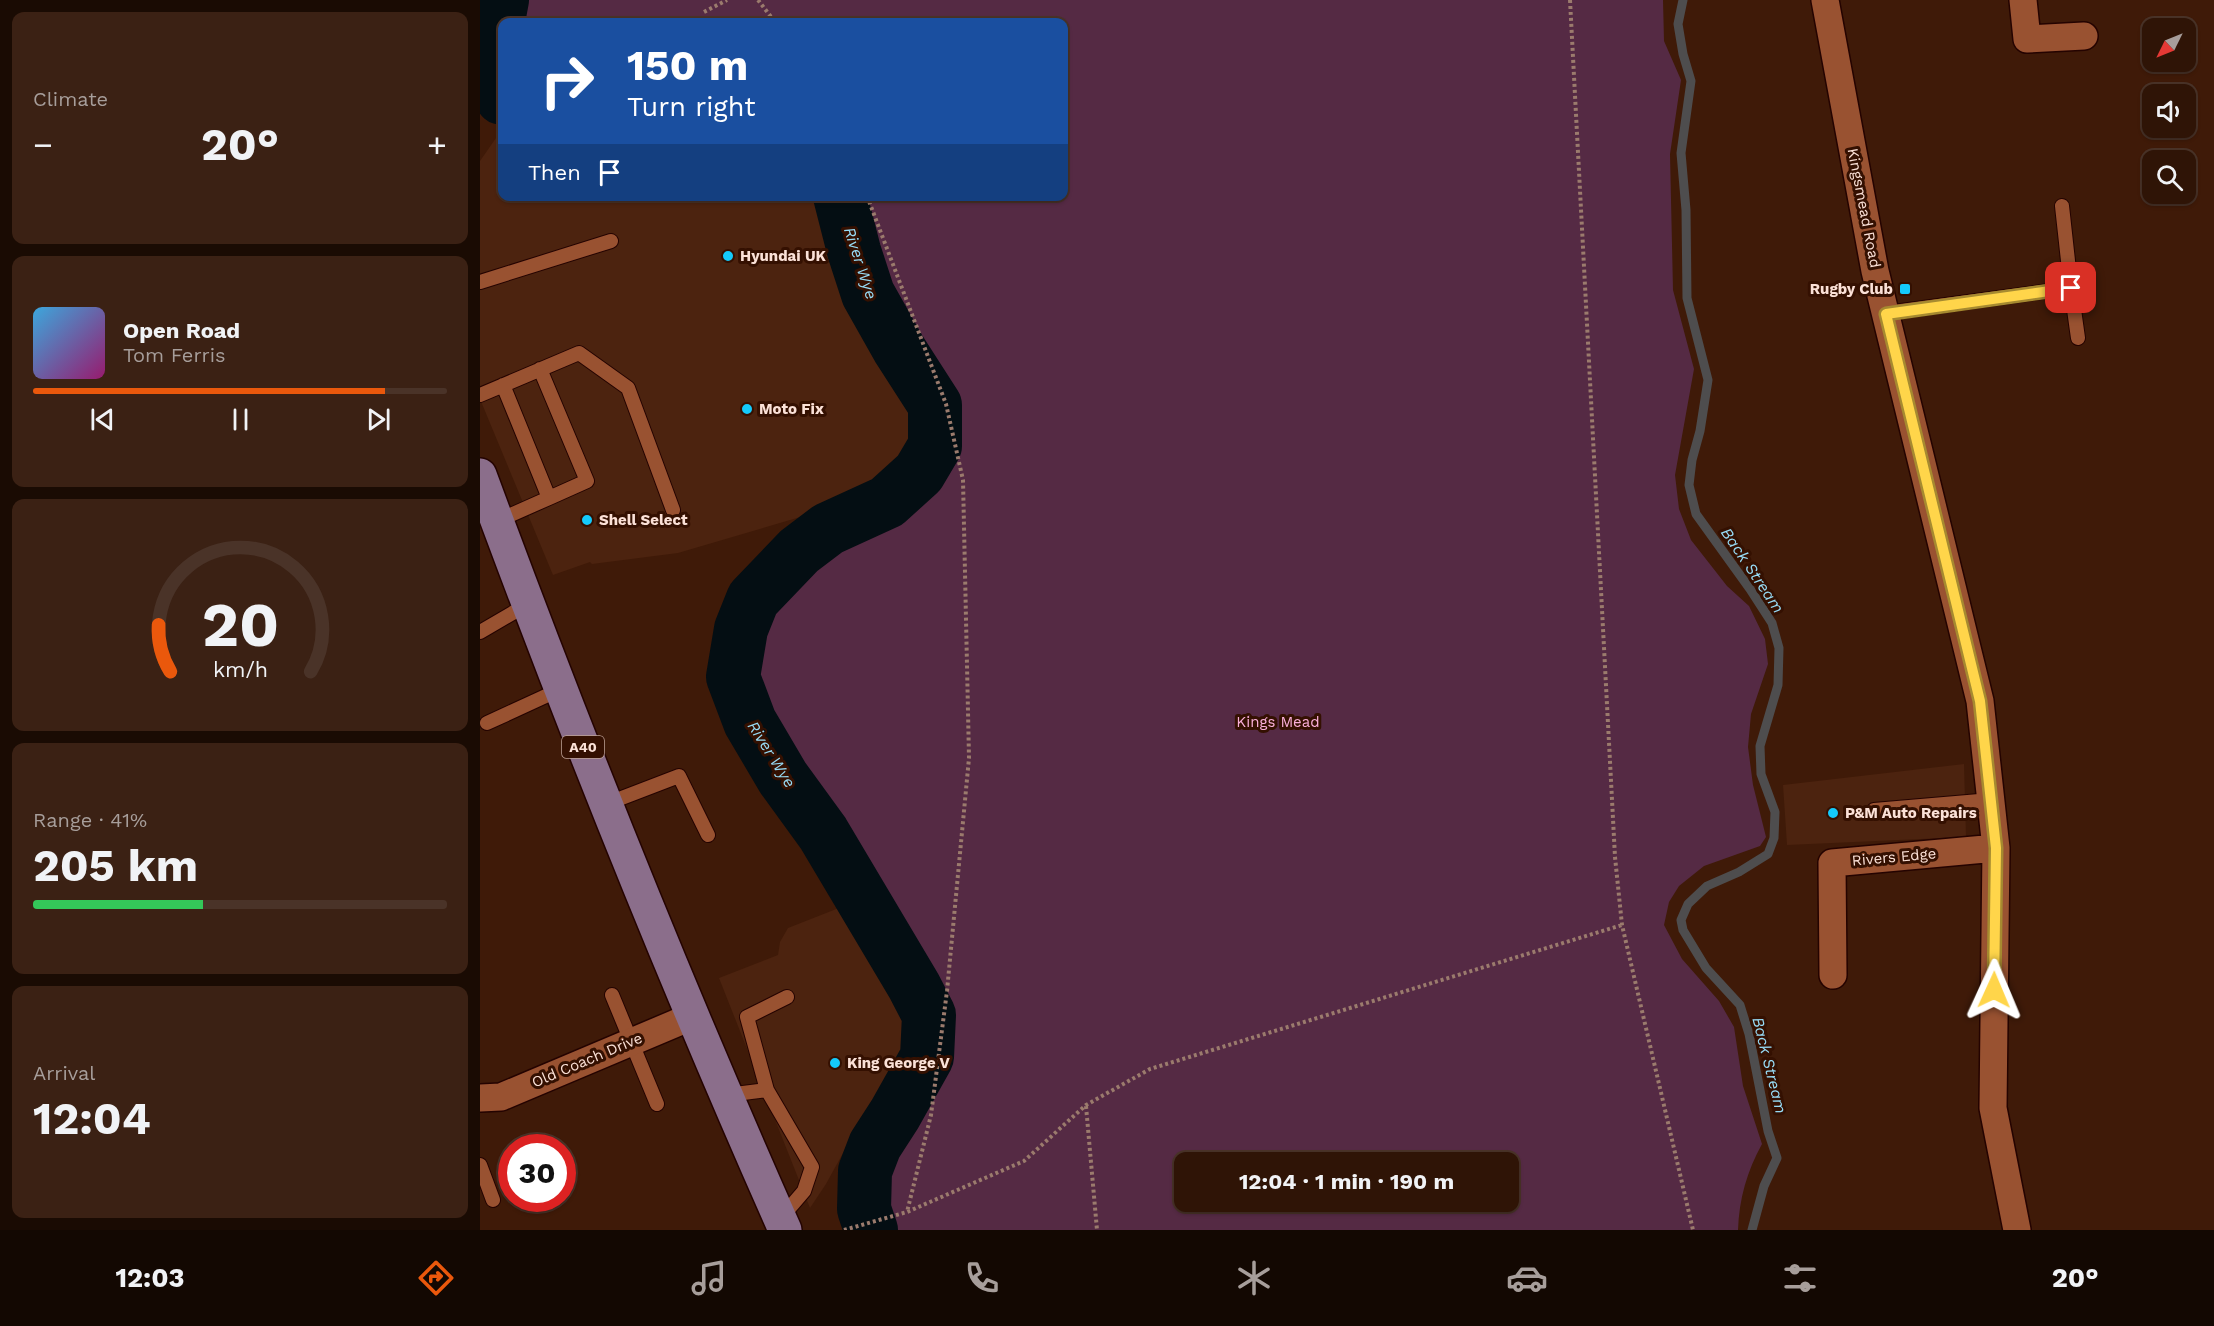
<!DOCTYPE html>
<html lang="en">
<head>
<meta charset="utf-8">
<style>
  :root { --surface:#2f1406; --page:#3b2114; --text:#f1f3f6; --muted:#a79e9b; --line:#4a3328; --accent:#ea580c }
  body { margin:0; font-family:"Work Sans",sans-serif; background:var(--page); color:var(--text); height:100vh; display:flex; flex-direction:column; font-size:22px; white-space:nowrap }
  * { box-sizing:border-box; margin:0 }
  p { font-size:20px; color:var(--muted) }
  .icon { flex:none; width:33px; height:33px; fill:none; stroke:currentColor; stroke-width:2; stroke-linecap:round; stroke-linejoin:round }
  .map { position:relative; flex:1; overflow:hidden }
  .panel { display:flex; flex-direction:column; gap:12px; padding:12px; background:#1a0b03; width:480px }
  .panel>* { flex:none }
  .top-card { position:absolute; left:18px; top:18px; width:570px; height:183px; border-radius:12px; box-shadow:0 2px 4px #0004,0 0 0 2px var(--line); background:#1a4fa0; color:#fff; overflow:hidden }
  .needle { width:39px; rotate:227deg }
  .tools { position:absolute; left:1662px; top:18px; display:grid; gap:12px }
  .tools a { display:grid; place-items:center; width:54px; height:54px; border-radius:12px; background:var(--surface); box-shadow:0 2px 4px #0004,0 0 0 2px var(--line); font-size:30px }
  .speed { position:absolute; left:18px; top:1134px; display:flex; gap:12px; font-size:30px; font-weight:700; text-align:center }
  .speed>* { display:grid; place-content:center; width:78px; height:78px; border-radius:50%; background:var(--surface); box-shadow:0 2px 4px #0004,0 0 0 2px var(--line); line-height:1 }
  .speed .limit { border:9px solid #d22; background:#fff; color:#111 }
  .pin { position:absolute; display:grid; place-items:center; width:51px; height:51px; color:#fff; margin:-26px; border-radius:12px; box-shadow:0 3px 9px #0006 }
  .me { position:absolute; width:66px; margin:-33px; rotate:1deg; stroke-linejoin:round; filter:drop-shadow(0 0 4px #0008) }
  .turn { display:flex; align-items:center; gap:21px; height:126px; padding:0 30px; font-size:27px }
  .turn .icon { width:78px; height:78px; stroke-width:2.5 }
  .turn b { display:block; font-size:42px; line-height:51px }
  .then { display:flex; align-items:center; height:57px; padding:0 30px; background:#0003; gap:12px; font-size:22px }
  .big { font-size:45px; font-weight:700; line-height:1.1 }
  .panel .tile { flex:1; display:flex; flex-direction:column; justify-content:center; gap:9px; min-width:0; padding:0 21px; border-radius:12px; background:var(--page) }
  .panel .dial { align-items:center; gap:0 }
  .dial svg { height:156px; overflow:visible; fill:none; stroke:var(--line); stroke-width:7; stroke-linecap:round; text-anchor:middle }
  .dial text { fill:var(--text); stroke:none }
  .song { display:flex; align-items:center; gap:18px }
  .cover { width:72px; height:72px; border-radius:9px; background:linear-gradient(135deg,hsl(200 70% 55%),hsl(320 70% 35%)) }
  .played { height:6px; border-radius:3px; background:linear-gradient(90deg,var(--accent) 85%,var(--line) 85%) }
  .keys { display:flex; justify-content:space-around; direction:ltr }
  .heat { display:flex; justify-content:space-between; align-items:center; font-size:33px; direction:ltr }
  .charge { height:9px; border-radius:4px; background:linear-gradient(90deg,#34c759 41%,var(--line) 0) }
  .trip { position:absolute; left:694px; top:1152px; width:345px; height:60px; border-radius:12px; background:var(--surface); box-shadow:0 2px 4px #0004,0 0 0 2px var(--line); font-weight:700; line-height:60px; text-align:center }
  .tab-bar { display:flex; height:96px; justify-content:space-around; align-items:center; background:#130802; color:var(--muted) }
  .tab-bar .icon { width:42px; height:42px }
  .tab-bar .selected { color:var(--accent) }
  .tab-bar b { font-size:27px; color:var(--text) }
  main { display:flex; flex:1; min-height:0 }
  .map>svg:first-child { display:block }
  .built { fill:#4c230f }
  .green { fill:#552a44; fill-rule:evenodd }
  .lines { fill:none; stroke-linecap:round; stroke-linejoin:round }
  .stream { stroke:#4e4d4e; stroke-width:9 }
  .river { stroke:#040e13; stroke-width:54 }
  .service-casing { stroke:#240300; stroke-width:16 }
  .minor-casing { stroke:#240300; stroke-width:30 }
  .primary-casing { stroke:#240300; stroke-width:36 }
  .path { stroke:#9b7b6d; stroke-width:4; stroke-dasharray:3 3; stroke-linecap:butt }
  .service { stroke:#995231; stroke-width:14 }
  .minor { stroke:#995231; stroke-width:27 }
  .primary { stroke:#8b6e8b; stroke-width:33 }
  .route-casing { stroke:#a68a30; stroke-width:15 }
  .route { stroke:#ffd54a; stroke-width:10 }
  .poi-dot { fill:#14cafb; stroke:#341001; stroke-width:2 }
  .labels { text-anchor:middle; stroke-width:6; stroke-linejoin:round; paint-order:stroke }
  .shield { fill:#341001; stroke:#bfa297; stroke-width:1.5 }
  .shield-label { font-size:14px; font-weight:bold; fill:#fbe1d7 }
  .street-label { font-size:15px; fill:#fbe1d7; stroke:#341001 }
  .poi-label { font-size:15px; font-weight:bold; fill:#fbe1d7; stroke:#341001; text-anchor:start }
  .park-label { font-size:15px; fill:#faafda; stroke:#341001 }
  .water-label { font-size:16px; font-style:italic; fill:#97dbf5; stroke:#341001 }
</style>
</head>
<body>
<main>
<section class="panel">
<div class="tile"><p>Climate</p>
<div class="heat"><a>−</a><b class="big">20°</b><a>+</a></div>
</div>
<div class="tile">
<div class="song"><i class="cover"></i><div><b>Open Road</b><p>Tom Ferris</p></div></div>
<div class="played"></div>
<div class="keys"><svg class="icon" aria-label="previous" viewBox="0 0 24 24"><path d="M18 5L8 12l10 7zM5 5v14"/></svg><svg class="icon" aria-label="pause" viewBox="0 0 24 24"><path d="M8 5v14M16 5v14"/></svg><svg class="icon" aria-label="next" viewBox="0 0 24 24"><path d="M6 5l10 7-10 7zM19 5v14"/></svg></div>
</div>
<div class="tile dial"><svg viewBox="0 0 100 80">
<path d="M14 69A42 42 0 1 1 86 69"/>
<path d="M14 69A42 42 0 0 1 8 45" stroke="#ea580c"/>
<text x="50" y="56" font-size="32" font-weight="700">20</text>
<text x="50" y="72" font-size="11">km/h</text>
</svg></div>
<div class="tile"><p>Range · 41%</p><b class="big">205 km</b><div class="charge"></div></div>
<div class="tile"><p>Arrival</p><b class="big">12:04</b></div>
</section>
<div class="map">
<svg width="1734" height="1230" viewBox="0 0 1734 1230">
  <rect width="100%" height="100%" fill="#3f1a08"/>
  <path class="built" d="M 16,138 L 22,142 L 22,196 L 339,197 L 349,238 L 367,293 L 390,338 L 400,349 L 433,406 L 436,424 L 433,440 L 426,455 L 414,468 L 380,490 L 359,502 L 327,515 L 198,553 L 112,564 L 110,562 L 73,575 L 0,399 L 0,161 Z
    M 1484,764 L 1486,837 L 1307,845 L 1303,785 Z
    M 364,906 L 412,975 L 419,990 L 429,1033 L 426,1054 L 418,1079 L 408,1096 L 398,1110 L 374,1133 L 346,1184 L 330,1208 L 239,978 L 298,955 L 300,942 L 308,928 Z"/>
  <path class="green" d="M 30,0 L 1183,0 L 1184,41 L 1201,80 L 1190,154 L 1193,290 L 1214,369 L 1195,475 L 1199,509 L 1211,540 L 1247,586 L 1269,606 L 1285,639 L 1288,664 L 1271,714 L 1268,747 L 1273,785 L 1286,837 L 1280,846 L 1224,866 L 1199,886 L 1189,902 L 1184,925 L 1202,959 L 1239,1001 L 1254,1027 L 1263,1086 L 1282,1144 C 1267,1171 1259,1199 1258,1230 L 404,1230 L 393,1192 L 399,1165 L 407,1146 L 454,1074 L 462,1038 L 456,1002 L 407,909 L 354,834 L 294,752 L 269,702 L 264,666 L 275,634 L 306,585 L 341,548 L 431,498 L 453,465 L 464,434 L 456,393 L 404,309 L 381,248 L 368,197 L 584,196 L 584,22 L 25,22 L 25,13 ZM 705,1162 L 1029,1162 L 1029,1202 L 705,1202 Z"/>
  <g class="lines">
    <path class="stream" d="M 1203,0 L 1198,24 L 1203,54 L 1211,81 L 1201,153 L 1206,210 L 1207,298 L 1228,380 L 1220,431 L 1212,460 L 1209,485 L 1216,514 L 1270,589 L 1292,623 L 1299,648 L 1298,685 L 1280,746 L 1281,774 L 1295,812 L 1294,838 L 1288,854 L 1259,872 L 1227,886 L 1208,904 L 1201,920 L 1203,930 L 1226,968 L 1260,1005 L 1269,1034 L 1288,1131 L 1297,1158 L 1284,1186 L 1272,1230"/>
    <path class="river" d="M 22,0 C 15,32 17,61 20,94 L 22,98
      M 360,196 L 374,251 L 388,294 L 419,349 L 455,405 L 455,446 L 439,473 L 407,502 L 348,529 L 319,551 L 273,599 L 261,629 L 253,677 L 270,722 L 303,778 L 343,833 L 434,986 L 449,1015 L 447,1057 L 415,1114 L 395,1145 L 385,1171 L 384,1209 L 391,1230"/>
    <g class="service-casing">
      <path id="service" d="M 0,282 L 131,241
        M 1591,288 L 1598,338
        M 1406,313 L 1591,288 L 1582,206
        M 60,369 L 107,481 L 69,498
        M 0,395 L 99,353 L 148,388 L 193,510
        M 17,521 L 69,498 L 23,385
        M 0,632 L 48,604
        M 7,723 L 81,689
        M 126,804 L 199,776 L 228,835
        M 1394,810 L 1511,800
        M 132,995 L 177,1104
        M 287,1090 L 332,1167 L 324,1191 L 300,1219
        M 247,1095 L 287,1090 L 267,1017 L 307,997
        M 0,1165 L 13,1200"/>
    </g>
    <g class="minor-casing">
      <path id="minor" d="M 1345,0 L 1395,271 L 1500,701 L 1516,848 L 1513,1108 L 1537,1230
        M 1543,0 L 1547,39 L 1604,36
        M 1353,975 L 1352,863 L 1516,848
        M 0,1098 L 21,1097 L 213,1016"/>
    </g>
    <g class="primary-casing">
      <path id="primary" d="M 0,475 C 94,730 195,982 305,1230"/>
    </g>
    <path class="path" d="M 278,0 L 295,22
      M 1090,0 L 1135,857 L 1142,925 L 1213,1230
      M 224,12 L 247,0
      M 387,196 L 466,404 L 483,480 L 489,758 L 467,991 L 451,1115 L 427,1212
      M 606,1106 L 617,1230
      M 364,1230 L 427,1212 L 544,1161 L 606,1105 L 670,1069 L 1142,925"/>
    <use href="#service" class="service"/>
    <use href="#minor" class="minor"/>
    <use href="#primary" class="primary"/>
  </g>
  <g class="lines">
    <g class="route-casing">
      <path id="route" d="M 1514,990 L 1516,848 L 1500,701 L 1406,314 L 1591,288"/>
    </g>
    <use href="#route" class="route"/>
  </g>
  <g class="poi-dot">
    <circle cx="248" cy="256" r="6"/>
    <rect x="1419" y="283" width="12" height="12" rx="3"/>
    <circle cx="267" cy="409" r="6"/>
    <circle cx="107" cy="520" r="6"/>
    <circle cx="1353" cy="813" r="6"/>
    <circle cx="355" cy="1063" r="6"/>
  </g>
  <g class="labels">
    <rect class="shield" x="82" y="736" width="42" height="22" rx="4.5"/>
    <g class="shield-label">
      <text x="103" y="752">A40</text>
    </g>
    <g class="street-label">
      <text transform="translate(1384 208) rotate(79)" y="5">Kingsmead Road</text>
      <text transform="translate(1414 857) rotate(-5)" y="5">Rivers Edge</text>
      <text transform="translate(107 1060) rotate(-23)" y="5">Old Coach Drive</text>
    </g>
    <g class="poi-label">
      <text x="260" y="261">Hyundai UK</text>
      <text x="1413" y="294" text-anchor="end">Rugby Club</text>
      <text x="279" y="414">Moto Fix</text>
      <text x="119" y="525">Shell Select</text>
      <text x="1365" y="818">P&amp;M Auto Repairs</text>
      <text x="367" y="1068">King George V</text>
    </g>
    <g class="park-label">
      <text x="798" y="727">Kings Mead</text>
    </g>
    <g class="water-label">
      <text transform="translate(381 263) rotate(72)" y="6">River Wye</text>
      <text transform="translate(1273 570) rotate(56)" y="6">Back Stream</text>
      <text transform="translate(292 754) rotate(58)" y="6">River Wye</text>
      <text transform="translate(1290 1065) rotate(76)" y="6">Back Stream</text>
    </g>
  </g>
</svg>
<div class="tools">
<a><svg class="needle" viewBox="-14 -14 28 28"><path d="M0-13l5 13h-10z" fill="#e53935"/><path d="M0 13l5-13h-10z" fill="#a79e9b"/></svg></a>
<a><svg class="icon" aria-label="sound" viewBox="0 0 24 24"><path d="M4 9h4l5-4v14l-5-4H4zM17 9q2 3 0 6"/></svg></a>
<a><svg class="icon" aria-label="search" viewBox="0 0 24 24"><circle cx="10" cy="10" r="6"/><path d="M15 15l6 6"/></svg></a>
</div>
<div class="speed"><div class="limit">30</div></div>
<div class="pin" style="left:1591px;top:288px;background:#d93025"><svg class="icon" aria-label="arrive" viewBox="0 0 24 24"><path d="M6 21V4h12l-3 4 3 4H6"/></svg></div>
<svg class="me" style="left:1514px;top:990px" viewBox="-20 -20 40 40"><path d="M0-17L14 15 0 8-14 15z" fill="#ffd54a" stroke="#fff" stroke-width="4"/></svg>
<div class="trip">12:04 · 1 min · 190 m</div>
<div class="top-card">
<div class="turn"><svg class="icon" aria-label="right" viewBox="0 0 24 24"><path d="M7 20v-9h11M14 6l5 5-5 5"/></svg><div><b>150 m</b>Turn right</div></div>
<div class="then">Then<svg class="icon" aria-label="arrive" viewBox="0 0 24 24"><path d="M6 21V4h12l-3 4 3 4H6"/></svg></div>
</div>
</div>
</main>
<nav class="tab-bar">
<b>12:03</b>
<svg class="icon selected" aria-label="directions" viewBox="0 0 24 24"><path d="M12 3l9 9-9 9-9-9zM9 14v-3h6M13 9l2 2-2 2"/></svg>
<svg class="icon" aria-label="music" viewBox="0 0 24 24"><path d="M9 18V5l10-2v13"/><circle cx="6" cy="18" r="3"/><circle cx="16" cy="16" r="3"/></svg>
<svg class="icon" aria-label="phone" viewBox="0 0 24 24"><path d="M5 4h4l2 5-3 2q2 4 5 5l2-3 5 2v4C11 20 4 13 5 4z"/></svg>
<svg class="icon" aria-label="climate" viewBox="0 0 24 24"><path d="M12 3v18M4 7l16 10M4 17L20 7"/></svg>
<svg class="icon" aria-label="car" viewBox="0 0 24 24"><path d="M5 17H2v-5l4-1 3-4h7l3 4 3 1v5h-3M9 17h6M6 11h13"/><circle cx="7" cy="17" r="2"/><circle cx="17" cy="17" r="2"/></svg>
<svg class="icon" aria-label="filters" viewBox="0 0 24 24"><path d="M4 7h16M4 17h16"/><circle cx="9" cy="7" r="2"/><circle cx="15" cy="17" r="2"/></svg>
<b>20°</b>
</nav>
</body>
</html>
